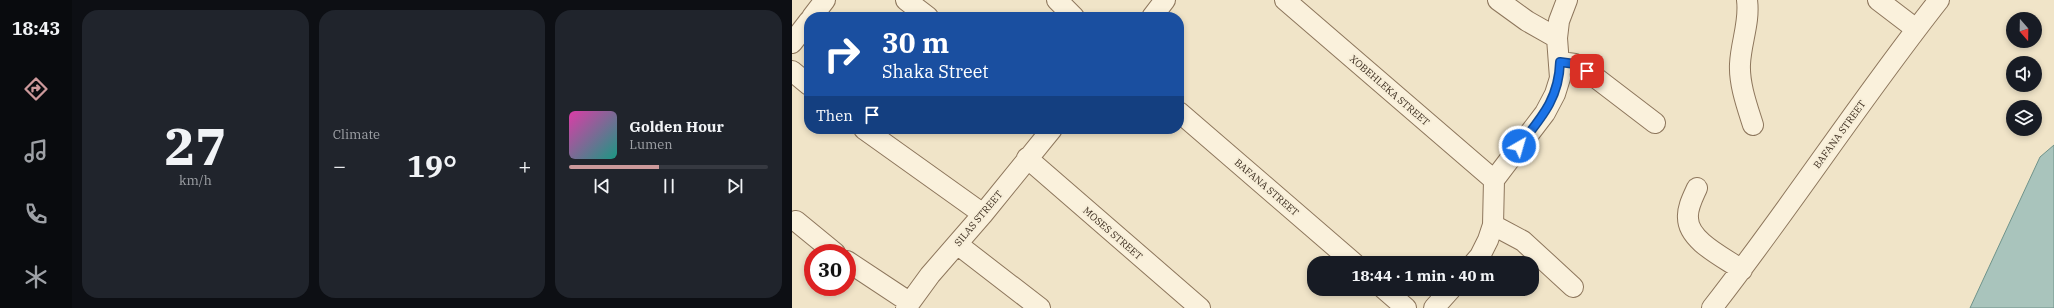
<!DOCTYPE html>
<html lang="en">
<head>
<meta charset="utf-8">
<style>
  :root { --surface:#171b24; --page:#20242c; --text:#f1f3f6; --muted:#9ea1a6; --line:#363941; --accent:#cc999b }
  body { margin:0; font-family:"IBM Plex Serif",serif; background:var(--page); color:var(--text); height:100vh; display:flex; flex-direction:column; font-size:15px; white-space:nowrap }
  * { box-sizing:border-box; margin:0 }
  p { font-size:13px; color:var(--muted) }
  .icon { flex:none; width:22px; height:22px; fill:none; stroke:currentColor; stroke-width:2; stroke-linecap:round; stroke-linejoin:round }
  .map { position:relative; flex:1; overflow:hidden }
  .details { display:flex; flex-direction:column; gap:10px; padding:10px; background:#0d0f14; width:720px }
  .details>* { flex:none }
  .guide { position:absolute; left:12px; top:12px; width:380px; height:122px; border-radius:16px; box-shadow:0 2px 6px #0003; background:#1a4fa0; color:#fff; overflow:hidden }
  .needle { width:26px; rotate:160deg }
  .controls { position:absolute; left:1214px; top:12px; display:grid; gap:8px }
  .controls a { display:grid; place-items:center; width:36px; height:36px; border-radius:50%; background:var(--surface); box-shadow:0 2px 6px #0003; font-size:20px }
  .speed { position:absolute; left:12px; top:244px; display:flex; gap:8px; font-size:20px; font-weight:700; text-align:center }
  .speed>* { display:grid; place-content:center; width:52px; height:52px; border-radius:50%; background:var(--surface); box-shadow:0 2px 6px #0003; line-height:1 }
  .speed .limit { border:6px solid #d22; background:#fff; color:#111 }
  .pin { position:absolute; display:grid; place-items:center; width:34px; height:34px; color:#fff; margin:-17px; border-radius:8px; box-shadow:0 2px 6px #0006 }
  .me { position:absolute; width:44px; margin:-22px; rotate:38deg; stroke-linejoin:round; filter:drop-shadow(0 0 3px #0008) }
  .turn { display:flex; align-items:center; gap:14px; height:84px; padding:0 12px; font-size:18px }
  .turn .icon { width:52px; height:52px; stroke-width:2.5 }
  .turn b { display:block; font-size:28px; line-height:34px }
  .then { display:flex; align-items:center; height:38px; padding:0 12px; background:#0003; gap:8px; font-size:15px }
  .big { font-size:30px; font-weight:700; line-height:1.1 }
  .details .widget { flex:1; display:flex; flex-direction:column; justify-content:center; gap:6px; min-width:0; padding:0 14px; border-radius:16px; background:var(--page) }
  .details .dial { align-items:center; gap:0 }
  .dial b { font-size:52px; line-height:1 }
  .song { display:flex; align-items:center; gap:12px }
  .cover { width:48px; height:48px; border-radius:6px; background:linear-gradient(135deg,hsl(320 70% 55%),hsl(170 70% 35%)) }
  .played { height:4px; border-radius:2px; background:linear-gradient(90deg,var(--accent) 45%,var(--line) 45%) }
  .keys { display:flex; justify-content:space-around; direction:ltr }
  .heat { display:flex; justify-content:space-between; align-items:center; font-size:22px; direction:ltr }
  .details .tiles { flex:1; display:grid; gap:10px; grid-template-columns:repeat(3,1fr) }
  .trip { position:absolute; left:515px; top:256px; width:232px; height:40px; border-radius:16px; background:var(--surface); box-shadow:0 2px 6px #0003; font-weight:700; line-height:40px; text-align:center }
  main { display:flex; flex:1; min-height:0 }
  .dock { display:flex; flex-direction:column; width:72px; justify-content:space-around; align-items:center; background:#090b0e; color:var(--muted) }
  .dock .icon { width:28px; height:28px }
  .dock .active { color:var(--accent) }
  .dock b { font-size:18px; color:var(--text) }
  .map>svg:first-child { display:block }
  .water { fill:#a9c4bc; stroke:#6f938a }
  .lines { fill:none; stroke-linecap:round; stroke-linejoin:round }
  .street-casing { stroke:#8d765c; stroke-width:22 }
  .street { stroke:#faf1dc; stroke-width:20 }
  .route-casing { stroke:#114b97; stroke-width:10 }
  .route { stroke:#1a73e8; stroke-width:7 }
  .labels { text-anchor:middle; stroke-width:4; stroke-linejoin:round; paint-order:stroke }
  .street-label { font-size:10px; fill:#3d2e20; stroke:#f7eed8 }
</style>
</head>
<body>
<main>
<nav class="dock">
<b>18:43</b>
<svg class="icon active" aria-label="directions" viewBox="0 0 24 24"><path d="M12 3l9 9-9 9-9-9zM9 14v-3h6M13 9l2 2-2 2"/></svg>
<svg class="icon" aria-label="music" viewBox="0 0 24 24"><path d="M9 18V5l10-2v13"/><circle cx="6" cy="18" r="3"/><circle cx="16" cy="16" r="3"/></svg>
<svg class="icon" aria-label="phone" viewBox="0 0 24 24"><path d="M5 4h4l2 5-3 2q2 4 5 5l2-3 5 2v4C11 20 4 13 5 4z"/></svg>
<svg class="icon" aria-label="climate" viewBox="0 0 24 24"><path d="M12 3v18M4 7l16 10M4 17L20 7"/></svg>
</nav>
<section class="details">
<div class="tiles">
<div class="widget dial"><b>27</b><p>km/h</p></div>
<div class="widget"><p>Climate</p>
<div class="heat"><a>−</a><b class="big">19°</b><a>+</a></div>
</div>
<div class="widget">
<div class="song"><i class="cover"></i><div><b>Golden Hour</b><p>Lumen</p></div></div>
<div class="played"></div>
<div class="keys"><svg class="icon" aria-label="previous" viewBox="0 0 24 24"><path d="M18 5L8 12l10 7zM5 5v14"/></svg><svg class="icon" aria-label="pause" viewBox="0 0 24 24"><path d="M8 5v14M16 5v14"/></svg><svg class="icon" aria-label="next" viewBox="0 0 24 24"><path d="M6 5l10 7-10 7zM19 5v14"/></svg></div>
</div>
</div>
</section>
<div class="map">
<svg width="1262" height="308" viewBox="0 0 1262 308">
  <rect width="100%" height="100%" fill="#f0e4c8"/>
  <path class="water" d="M 1262,145 L 1262,308 L 1178,308 L 1248,157 Z"/>
  <g class="lines">
    <g class="street-casing">
      <path id="street" d="M 114,0 L 136,17
        M 265,0 L 282,17
        M 493,0 L 702,180
        M 706,0 L 735,21 L 765,38
        M 955,0 C 958,22 949,42 948,64 C 947,84 955,106 961,125
        M 1086,0 L 1124,29
        M 20,17 L 33,0
        M 360,17 L 373,0
        M 0,43 L 17,21
        M 768,62 L 783,64 L 795,71 L 863,123
        M 0,71 L 17,85
        M 387,112 L 562,263
        M 72,129 L 191,214
        M 235,158 L 408,308
        M 905,188 C 901,197 895,208 896,218 C 896,241 933,258 950,270
        M 4,221 L 43,253
        M 701,225 L 731,241 L 781,287
        M 165,244 L 248,308
        M 55,261 L 117,302
        M 682,263 L 688,256 L 696,240 L 701,225 L 702,180 L 753,113 L 763,94 L 768,78 L 765,38 L 767,21 L 775,0
        M 592,289 L 614,308
        M 114,308 L 138,275 L 191,214 L 260,129
        M 642,308 L 659,289
        M 920,308 C 999,207 1068,100 1147,0"/>
    </g>
    <use href="#street" class="street"/>
  </g>
  <g class="lines">
    <g class="route-casing">
      <path id="route" d="M 727,146 C 749,118 767,99 768,62 L 783,64 L 795,71"/>
    </g>
    <use href="#route" class="route"/>
  </g>
  <g class="labels">
    <g class="street-label">
      <text transform="translate(598 90) rotate(41)" y="4">XOBEHLEKA STREET</text>
      <text transform="translate(1047 134) rotate(-54)" y="4">BAFANA STREET</text>
      <text transform="translate(475 187) rotate(41)" y="4">BAFANA STREET</text>
      <text transform="translate(186 218) rotate(-50)" y="4">SILAS STREET</text>
      <text transform="translate(321 233) rotate(41)" y="4">MOSES STREET</text>
    </g>
  </g>
</svg>
<div class="controls">
<a><svg class="needle" viewBox="-14 -14 28 28"><path d="M0-13l5 13h-10z" fill="#e53935"/><path d="M0 13l5-13h-10z" fill="#9ea1a6"/></svg></a>
<a><svg class="icon" aria-label="sound" viewBox="0 0 24 24"><path d="M4 9h4l5-4v14l-5-4H4zM17 9q2 3 0 6"/></svg></a>
<a><svg class="icon" aria-label="layers" viewBox="0 0 24 24"><path d="M12 4l9 5-9 5-9-5zM3 14l9 5 9-5"/></svg></a>
</div>
<div class="speed"><div class="limit">30</div></div>
<div class="pin" style="left:795px;top:71px;background:#d93025"><svg class="icon" aria-label="arrive" viewBox="0 0 24 24"><path d="M6 21V4h12l-3 4 3 4H6"/></svg></div>
<svg class="me" style="left:727px;top:146px" viewBox="-20 -20 40 40"><circle r="17" fill="#1a73e8" stroke="#fff" stroke-width="3"/><path d="M0-11L8 9 0 5-8 9z" fill="#fff"/></svg>
<div class="trip">18:44 · 1 min · 40 m</div>
<div class="guide">
<div class="turn"><svg class="icon" aria-label="right" viewBox="0 0 24 24"><path d="M7 20v-9h11M14 6l5 5-5 5"/></svg><div><b>30 m</b>Shaka Street</div></div>
<div class="then">Then<svg class="icon" aria-label="arrive" viewBox="0 0 24 24"><path d="M6 21V4h12l-3 4 3 4H6"/></svg></div>
</div>
</div>
</main>
</body>
</html>
